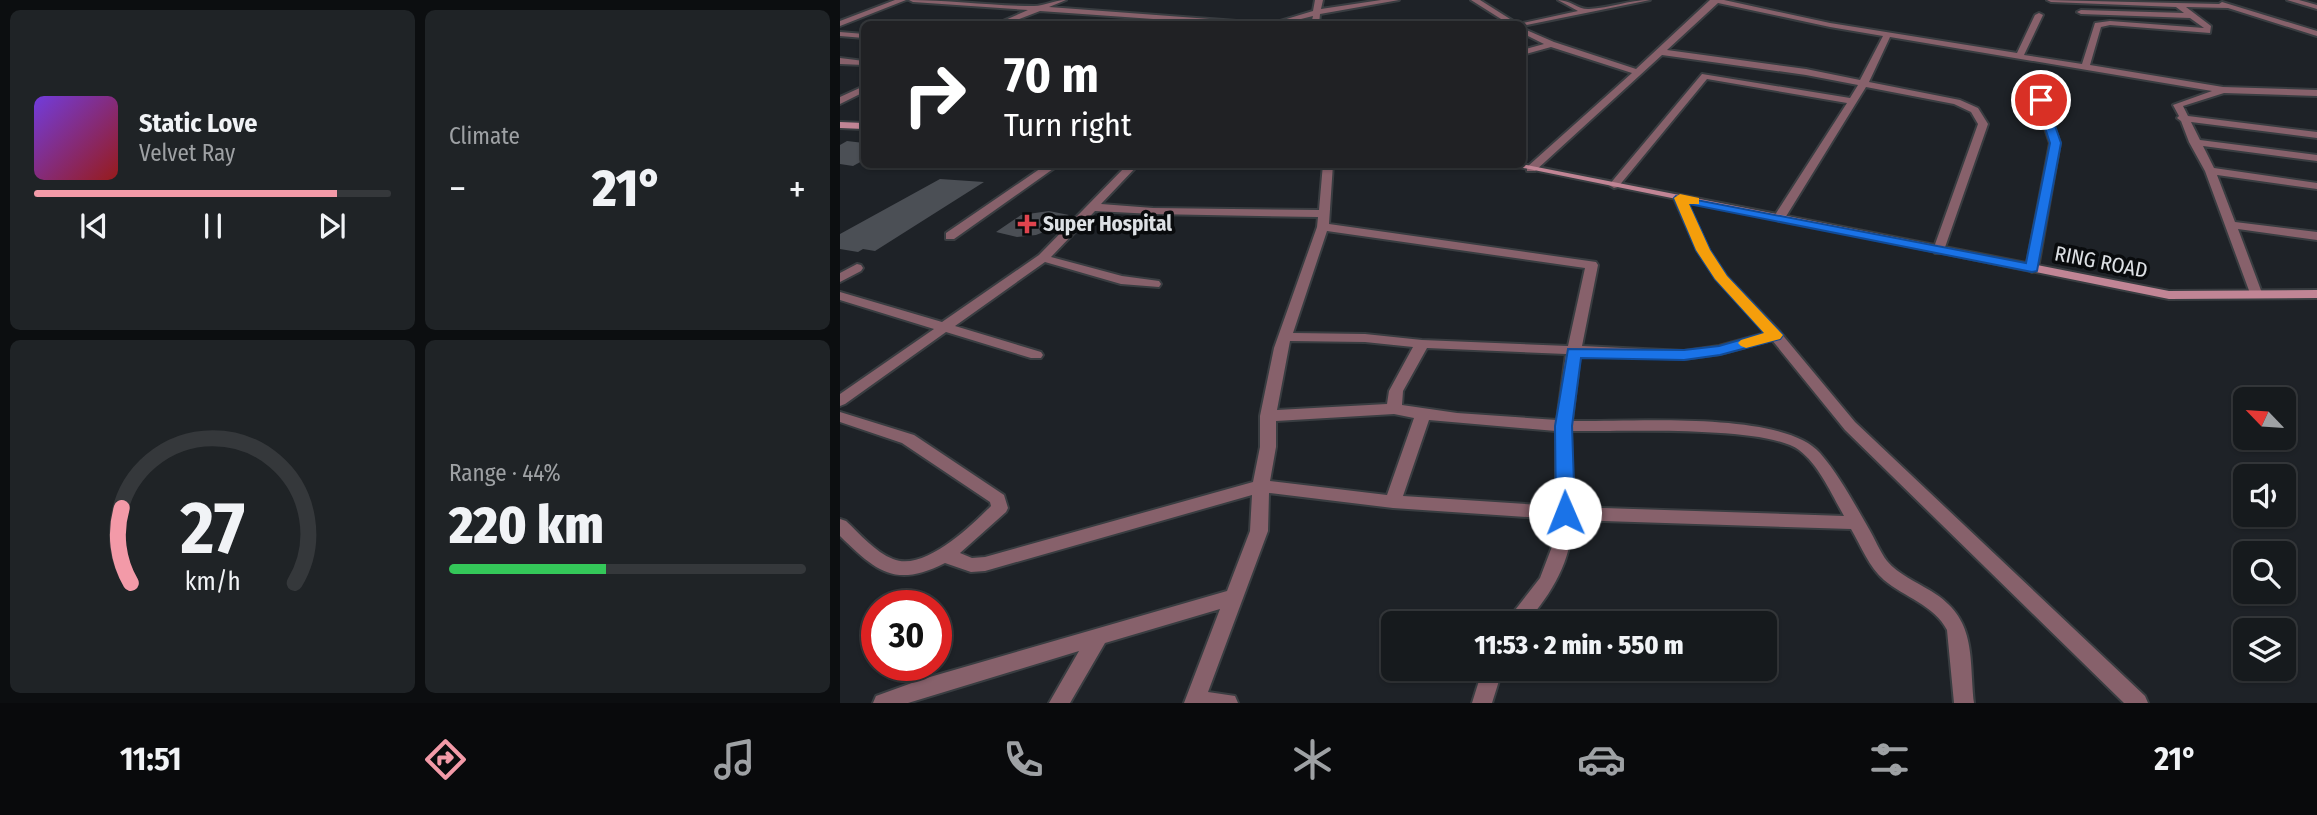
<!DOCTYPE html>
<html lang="en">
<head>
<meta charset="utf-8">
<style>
  :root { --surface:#161a1d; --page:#1f2326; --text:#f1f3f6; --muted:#9ea1a4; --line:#35383b; --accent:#f39aa8 }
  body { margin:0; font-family:"Fira Sans Condensed",sans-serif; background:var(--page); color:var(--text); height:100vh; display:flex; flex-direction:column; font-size:26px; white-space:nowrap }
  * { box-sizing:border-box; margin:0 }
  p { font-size:23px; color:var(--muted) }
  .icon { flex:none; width:38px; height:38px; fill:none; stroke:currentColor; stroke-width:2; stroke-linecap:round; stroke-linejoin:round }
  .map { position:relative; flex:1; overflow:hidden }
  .details { display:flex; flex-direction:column; gap:10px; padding:10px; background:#0c0e10; width:840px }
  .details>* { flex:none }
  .top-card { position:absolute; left:21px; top:21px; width:665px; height:147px; border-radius:10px; box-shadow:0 2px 5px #0004,0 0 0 2px var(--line); background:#202124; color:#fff; overflow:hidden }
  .needle { width:46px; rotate:295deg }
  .tools { position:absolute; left:1393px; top:387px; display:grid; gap:14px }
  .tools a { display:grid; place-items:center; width:63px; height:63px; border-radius:10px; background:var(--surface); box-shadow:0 2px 5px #0004,0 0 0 2px var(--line); font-size:35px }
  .speed { position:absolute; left:21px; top:590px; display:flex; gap:14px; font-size:35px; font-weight:700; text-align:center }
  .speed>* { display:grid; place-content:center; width:91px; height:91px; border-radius:50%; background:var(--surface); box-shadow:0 2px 5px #0004,0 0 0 2px var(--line); line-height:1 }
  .speed .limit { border:10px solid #d22; background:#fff; color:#111 }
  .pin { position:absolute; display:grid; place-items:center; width:60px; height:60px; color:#fff; margin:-30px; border:4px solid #fff; border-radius:50%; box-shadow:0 2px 7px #0007 }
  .me { position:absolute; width:77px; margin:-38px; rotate:359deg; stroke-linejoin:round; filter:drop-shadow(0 0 5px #0008) }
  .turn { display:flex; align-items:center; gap:24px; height:147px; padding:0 28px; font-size:32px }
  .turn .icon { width:91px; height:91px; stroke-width:2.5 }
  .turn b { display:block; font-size:49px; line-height:60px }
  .big { font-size:52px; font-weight:800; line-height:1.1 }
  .details .widget { flex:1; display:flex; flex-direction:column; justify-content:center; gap:10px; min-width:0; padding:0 24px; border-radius:10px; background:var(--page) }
  .details .dial { align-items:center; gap:0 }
  .dial svg { height:182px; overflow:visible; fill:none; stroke:var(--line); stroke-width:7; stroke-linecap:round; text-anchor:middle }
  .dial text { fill:var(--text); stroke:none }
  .song { display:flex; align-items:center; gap:21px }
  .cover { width:84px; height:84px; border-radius:10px; background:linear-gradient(135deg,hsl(260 70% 55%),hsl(0 70% 35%)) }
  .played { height:7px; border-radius:4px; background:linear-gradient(90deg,var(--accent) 85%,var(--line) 85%) }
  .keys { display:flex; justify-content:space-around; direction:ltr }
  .heat { display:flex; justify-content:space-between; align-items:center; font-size:38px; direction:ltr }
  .charge { height:10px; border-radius:5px; background:linear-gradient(90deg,#34c759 44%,var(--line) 0) }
  .details .tiles { flex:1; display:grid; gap:10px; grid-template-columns:repeat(2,1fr) }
  .trip { position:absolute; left:541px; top:611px; width:396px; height:70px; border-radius:10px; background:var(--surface); box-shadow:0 2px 5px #0004,0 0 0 2px var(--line); font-weight:800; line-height:70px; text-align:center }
  .tabs { display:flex; height:112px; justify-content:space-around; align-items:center; background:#090a0c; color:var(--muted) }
  .tabs .icon { width:49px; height:49px }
  .tabs .on { color:var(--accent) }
  .tabs b { font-size:32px; color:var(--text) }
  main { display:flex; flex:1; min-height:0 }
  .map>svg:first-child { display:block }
  .building { fill:#4b4f55 }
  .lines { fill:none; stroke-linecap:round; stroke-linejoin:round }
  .street-casing { stroke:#393d41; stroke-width:4 }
  .secondary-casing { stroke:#393d41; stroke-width:4 }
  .street { fill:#87616b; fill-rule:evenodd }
  .secondary { fill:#c18595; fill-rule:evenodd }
  .route { fill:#1a73e8; stroke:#114b97; stroke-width:2 }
  .slow { fill:#f59e0b }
  .health-dot { fill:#e0444e; stroke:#090b0d; stroke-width:2.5 }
  .labels { text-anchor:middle; stroke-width:7; stroke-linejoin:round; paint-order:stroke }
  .poi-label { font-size:21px; font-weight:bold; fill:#dde0e4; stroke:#090b0d; text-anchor:start }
  .street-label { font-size:21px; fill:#dde0e4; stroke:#090b0d }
</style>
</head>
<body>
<main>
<section class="details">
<div class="tiles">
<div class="widget">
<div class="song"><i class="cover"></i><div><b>Static Love</b><p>Velvet Ray</p></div></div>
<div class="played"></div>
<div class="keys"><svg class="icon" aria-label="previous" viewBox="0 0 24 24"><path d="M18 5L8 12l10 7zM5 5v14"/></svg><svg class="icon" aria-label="pause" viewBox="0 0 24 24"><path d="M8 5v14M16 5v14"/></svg><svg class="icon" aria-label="next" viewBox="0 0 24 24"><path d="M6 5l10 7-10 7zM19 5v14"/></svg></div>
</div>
<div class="widget"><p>Climate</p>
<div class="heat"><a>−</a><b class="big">21°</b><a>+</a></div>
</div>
<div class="widget dial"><svg viewBox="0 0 100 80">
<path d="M14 69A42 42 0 1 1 86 69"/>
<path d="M14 69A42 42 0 0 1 10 36" stroke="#f39aa8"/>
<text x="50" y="56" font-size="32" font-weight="700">27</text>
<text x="50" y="72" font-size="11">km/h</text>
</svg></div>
<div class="widget"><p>Range · 44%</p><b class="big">220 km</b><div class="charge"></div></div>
</div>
</section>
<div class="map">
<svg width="1477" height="703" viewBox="0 0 1477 703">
  <rect width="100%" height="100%" fill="#1e2227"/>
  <path class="building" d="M 7,141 L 24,143 L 24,160 L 13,166 L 0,164 L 0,145 Z
    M 100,179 L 144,182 L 35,251 L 23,249 L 18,252 L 0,249 L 0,234 Z
    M 209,211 L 229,215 L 214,228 L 196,235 L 177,237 L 156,232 L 181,215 Z"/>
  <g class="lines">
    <g class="street-casing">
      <path id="street" d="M 55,0 L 66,0 L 0,26 L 0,21 Z
        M 69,0 C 111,0 153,6 194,6 C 205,6 214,0 226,0 L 209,7 L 410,22 L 414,24 L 384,24 L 200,11 L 166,24 L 156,24 L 188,10 L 73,2 Z
        M 475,0 L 483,0 L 481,9 L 541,0 L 559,0 L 480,14 L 479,24 L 471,24 L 473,16 L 441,24 L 430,24 L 473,11 Z
        M 631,0 L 640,0 L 678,24 L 669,24 Z
        M 718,0 C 730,0 739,10 749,9 C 770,8 789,0 810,0 L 682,26 L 678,24 L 738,11 Z
        M 870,0 L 884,0 L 990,23 L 1177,53 L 1195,15 L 1199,13 L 1203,15 L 1184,55 L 1242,64 L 1255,23 L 1270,21 L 1364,28 L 1350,18 L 1241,14 L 1237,12 L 1241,10 L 1344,13 L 1336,7 L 1211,2 L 1207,0 L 1379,4 L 1382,2 L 1477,31 L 1477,36 L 1388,8 L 1346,7 L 1371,26 L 1370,33 L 1270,25 L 1261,27 L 1250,65 L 1383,87 L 1477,90 L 1477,96 L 1384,93 L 1343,106 L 1348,116 L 1477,132 L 1477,138 L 1351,122 L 1360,140 L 1477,155 L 1477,161 L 1363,146 L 1374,168 L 1477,183 L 1477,189 L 1377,175 L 1395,222 L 1477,232 L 1477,240 L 1398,229 L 1422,293 L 1416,297 L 1411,296 L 1365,171 L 1349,142 L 1341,121 L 1337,118 L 1339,116 L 1333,105 L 1372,91 L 1050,37 L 1029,82 L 1120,100 L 1138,108 L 1148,124 L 1103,253 L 1095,253 L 1093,250 L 1138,124 L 1131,112 L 1114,104 L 1026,87 L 945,218 L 939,221 L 933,218 L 1007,103 L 867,79 L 778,187 L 774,188 L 769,185 L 862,74 L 1010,98 L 1018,85 L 966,75 L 822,55 L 695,171 L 687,171 L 687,167 L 792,73 L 711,47 L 682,55 L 682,50 L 704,44 L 682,33 L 682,28 L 714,42 L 796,69 ZM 878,3 L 990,27 L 1043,36 L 1020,80 L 966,69 L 827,50 Z
        M 1447,0 L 1459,0 L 1477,5 L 1477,9 Z
        M 0,32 L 24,34 L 24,38 L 0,36 Z
        M 0,58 L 24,61 L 24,65 L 0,64 Z
        M 1195,84 L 1199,87 L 1220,143 L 1198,268 L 1192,272 L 1186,268 L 1210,143 L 1191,87 Z
        M 24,86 L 24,92 L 0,104 L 0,97 Z
        M 207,164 L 220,164 L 114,239 L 106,239 L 106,233 Z
        M 288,164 L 299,164 L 261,204 L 313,208 L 479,210 L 483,164 L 493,164 L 489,224 L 756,262 L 758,265 L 742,346 L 844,351 L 879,346 L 926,333 L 876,279 L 857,250 L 834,198 L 836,196 L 844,196 L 869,250 L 887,277 L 940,332 L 1015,422 L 1305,696 L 1308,703 L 1284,703 L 1005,430 L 932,340 L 880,354 L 844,359 L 740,355 L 732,421 C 788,422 943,410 980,453 C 999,475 1014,503 1029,529 C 1035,539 1040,552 1047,561 C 1058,574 1076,582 1091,591 C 1137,619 1129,655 1134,703 L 1114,703 L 1107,630 C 1094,605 1064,597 1044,580 C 1029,567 1021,546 1011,529 L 733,520 C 731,561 713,592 686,623 L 665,623 L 700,578 L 713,544 L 716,519 L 553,508 L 429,493 L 428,531 L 368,692 L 395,696 L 398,703 L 344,703 L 380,609 L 265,643 L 230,703 L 209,703 L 239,651 L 68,703 L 33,703 L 36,696 L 83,679 L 387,591 L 410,531 L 412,495 L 145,571 L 131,572 L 105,563 C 55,588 37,572 0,536 L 0,519 L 6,521 C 20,534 35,552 53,559 C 84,572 131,526 151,506 L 150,502 L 62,443 L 0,422 L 0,412 L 74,435 L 164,495 L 168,508 L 166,512 L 120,553 L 132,558 L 145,557 L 413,482 L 420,447 L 420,416 L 434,348 L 477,227 L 478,217 L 313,214 L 255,211 L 211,257 L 282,276 L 319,281 L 321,284 L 319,287 L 281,284 L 205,262 L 115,326 L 201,352 L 203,355 L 201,358 L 191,358 L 106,332 L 5,404 L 0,406 L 0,394 L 94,329 L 0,300 L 0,292 L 102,322 L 199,255 ZM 487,231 L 745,268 L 728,346 L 582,340 L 525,334 L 453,333 ZM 450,341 L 525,342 L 573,347 L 549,391 L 547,404 L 437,410 ZM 587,348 L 726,354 L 717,420 L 617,413 L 562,405 L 563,391 ZM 554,414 L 574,418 L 547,495 L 430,481 L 436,447 L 436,421 ZM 589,420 L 716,431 L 716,506 L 563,496 ZM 731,431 C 778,432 925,425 959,450 C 979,465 992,495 1004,516 L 733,507 Z
        M 17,264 L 21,265 L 23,268 L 21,271 L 0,282 L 0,273 Z
        M 643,668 L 663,668 L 652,703 L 632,703 Z"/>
    </g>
    <g class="secondary-casing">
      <path id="secondary" d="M 0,122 L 24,123 L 24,129 L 0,128 Z
        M 664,164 L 682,164 L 1329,291 L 1477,290 L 1477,298 L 1329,299 Z"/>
    </g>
    <use href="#street" class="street"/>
    <use href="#secondary" class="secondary"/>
  </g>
  <path class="route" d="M 1201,97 L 1206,100 L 1221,143 L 1197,271 L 1192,272 L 849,204 L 870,250 L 887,276 L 943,335 L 940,339 L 880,355 L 844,360 L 741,358 L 732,426 L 735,513 L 732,518 L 725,520 L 719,518 L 716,513 L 715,426 L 728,349 L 844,350 L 879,346 L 924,333 L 875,279 L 856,250 L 834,198 L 836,196 L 1186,263 L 1210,143 L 1196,100 Z"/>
  <path class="slow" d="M 840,194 L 859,198 L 859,204 L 849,204 L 870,250 L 887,276 L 940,332 L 943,335 L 940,339 L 906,348 L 901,346 L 898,343 L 901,340 L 924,333 L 875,279 L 856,250 L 834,198 Z"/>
  <path class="health-dot" d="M183.5 213.5h7v7h7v7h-7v7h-7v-7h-7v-7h7z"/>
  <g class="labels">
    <g class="poi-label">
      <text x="203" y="231">Super Hospital</text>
    </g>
    <g class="street-label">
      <text transform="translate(1261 262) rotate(11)" y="7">RING ROAD</text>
    </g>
  </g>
</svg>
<div class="tools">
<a><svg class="needle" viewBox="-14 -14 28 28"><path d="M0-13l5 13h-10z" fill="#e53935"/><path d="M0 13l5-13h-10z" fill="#9ea1a4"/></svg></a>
<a><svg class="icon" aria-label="sound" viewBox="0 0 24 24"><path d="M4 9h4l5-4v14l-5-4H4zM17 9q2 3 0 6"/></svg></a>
<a><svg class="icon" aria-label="search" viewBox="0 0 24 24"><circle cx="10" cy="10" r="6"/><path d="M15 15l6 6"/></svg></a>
<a><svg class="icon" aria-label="layers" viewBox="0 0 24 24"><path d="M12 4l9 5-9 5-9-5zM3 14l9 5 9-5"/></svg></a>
</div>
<div class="speed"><div class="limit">30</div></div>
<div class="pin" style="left:1201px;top:100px;background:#d93025"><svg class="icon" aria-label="arrive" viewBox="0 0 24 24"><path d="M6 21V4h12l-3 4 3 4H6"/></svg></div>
<svg class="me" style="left:725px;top:513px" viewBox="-20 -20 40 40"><circle r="19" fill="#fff"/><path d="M0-13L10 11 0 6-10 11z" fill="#1a73e8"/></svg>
<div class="trip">11:53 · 2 min · 550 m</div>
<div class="top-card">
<div class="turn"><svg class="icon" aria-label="right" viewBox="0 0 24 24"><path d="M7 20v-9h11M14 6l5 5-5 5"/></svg><div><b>70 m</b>Turn right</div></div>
</div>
</div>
</main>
<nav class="tabs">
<b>11:51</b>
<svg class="icon on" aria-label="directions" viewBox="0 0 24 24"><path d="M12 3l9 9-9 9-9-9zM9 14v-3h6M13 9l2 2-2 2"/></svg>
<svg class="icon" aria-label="music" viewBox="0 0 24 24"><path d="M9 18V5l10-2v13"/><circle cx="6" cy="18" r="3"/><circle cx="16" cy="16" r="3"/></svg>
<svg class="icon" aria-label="phone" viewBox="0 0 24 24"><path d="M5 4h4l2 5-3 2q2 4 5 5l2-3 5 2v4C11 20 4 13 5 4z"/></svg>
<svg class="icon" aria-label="climate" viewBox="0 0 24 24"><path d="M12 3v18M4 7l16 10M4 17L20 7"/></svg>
<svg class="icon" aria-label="car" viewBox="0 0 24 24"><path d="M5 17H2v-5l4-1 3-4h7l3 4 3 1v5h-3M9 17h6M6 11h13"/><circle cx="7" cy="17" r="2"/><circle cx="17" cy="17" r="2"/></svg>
<svg class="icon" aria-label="filters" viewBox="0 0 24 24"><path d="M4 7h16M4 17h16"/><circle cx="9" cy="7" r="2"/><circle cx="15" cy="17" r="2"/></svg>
<b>21°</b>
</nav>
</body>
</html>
